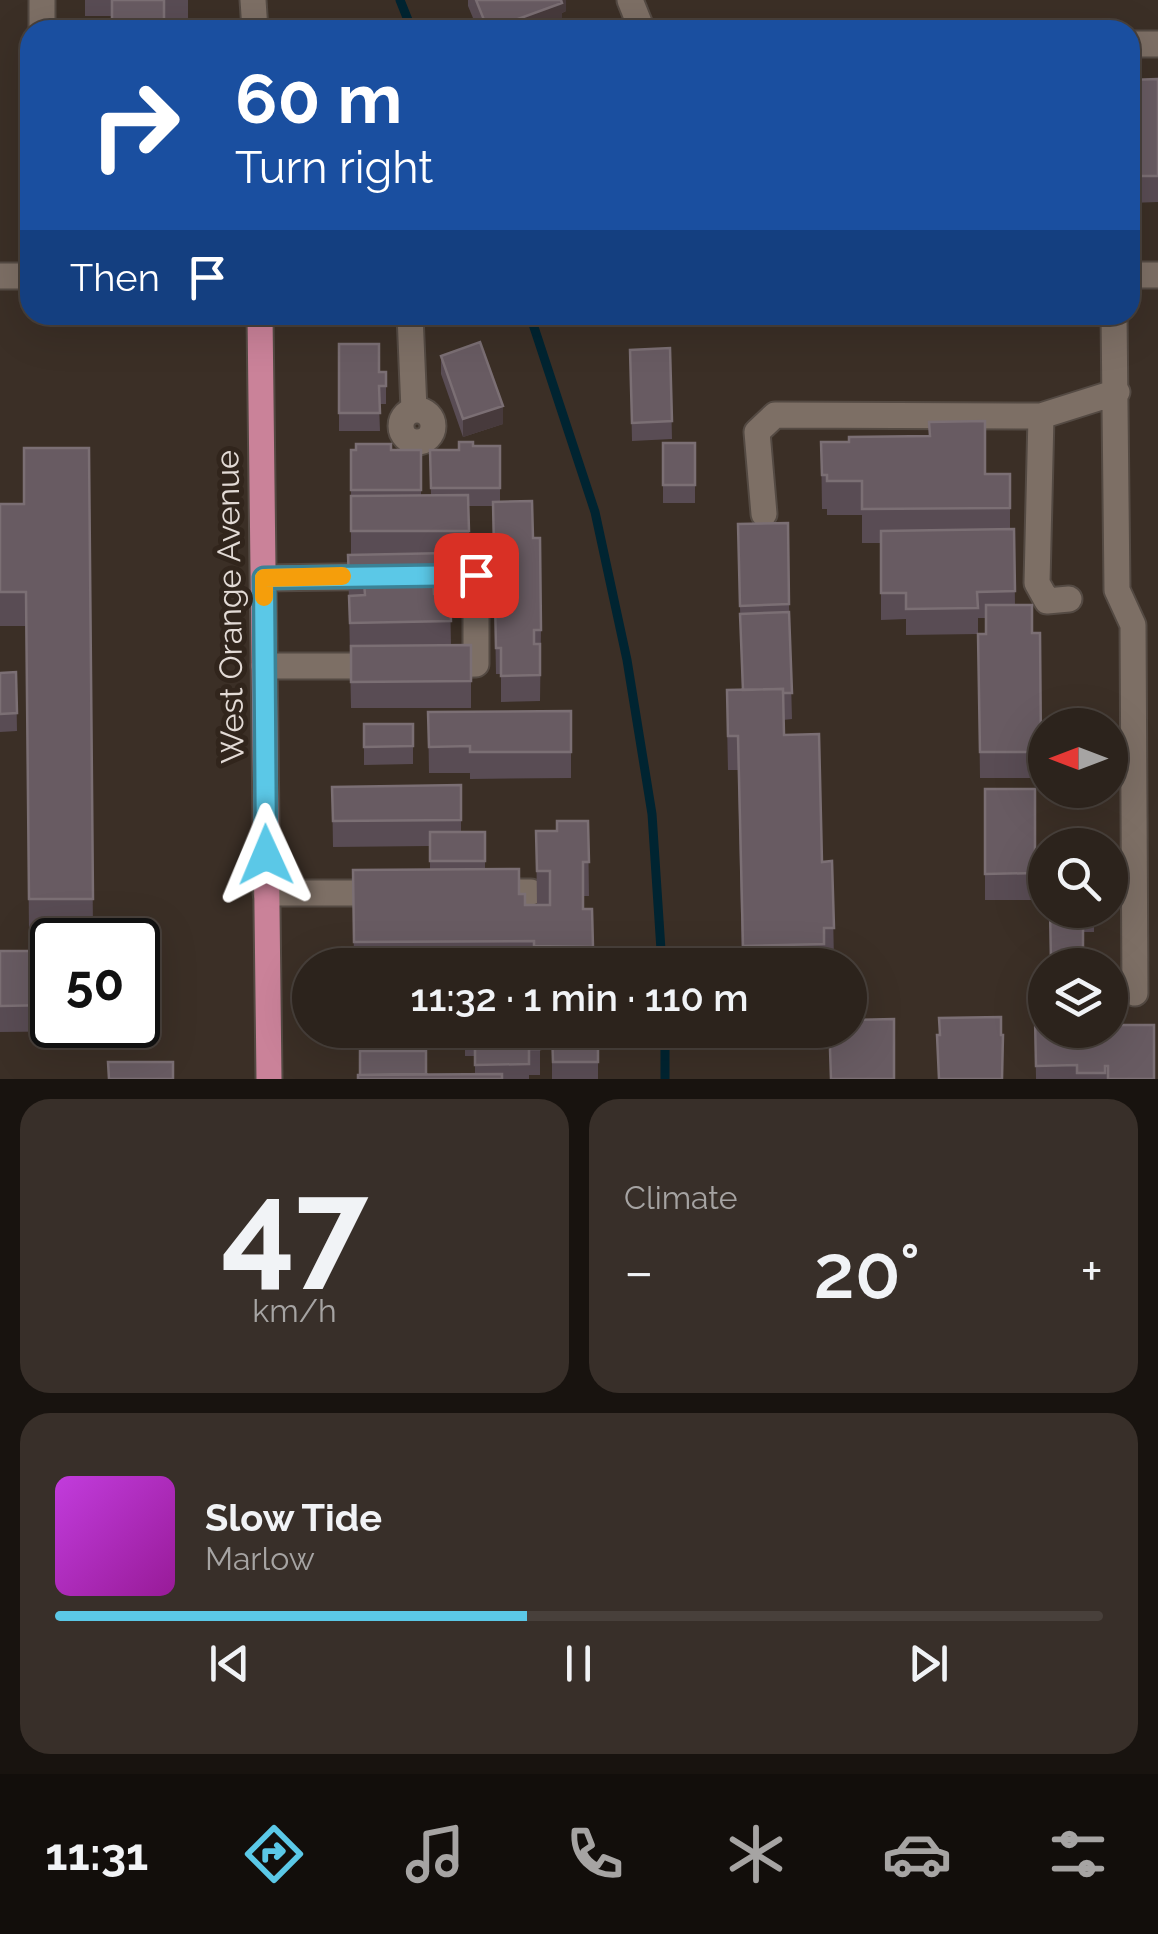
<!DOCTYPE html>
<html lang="en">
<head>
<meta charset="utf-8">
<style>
  :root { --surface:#2c231c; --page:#382f29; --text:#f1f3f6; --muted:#a6a4a3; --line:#48403b; --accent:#5bc8e7 }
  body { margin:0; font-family:Raleway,sans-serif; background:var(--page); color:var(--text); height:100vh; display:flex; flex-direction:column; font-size:38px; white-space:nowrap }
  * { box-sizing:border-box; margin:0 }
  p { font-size:32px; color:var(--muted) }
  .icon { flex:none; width:55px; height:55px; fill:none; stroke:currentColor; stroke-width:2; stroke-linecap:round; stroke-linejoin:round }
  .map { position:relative; height:1079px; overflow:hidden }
  .drawer { display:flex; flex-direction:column; gap:20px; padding:20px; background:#18130f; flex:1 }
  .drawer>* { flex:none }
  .banner { position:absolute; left:20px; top:20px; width:1120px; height:305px; border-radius:30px; box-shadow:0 10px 40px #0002,0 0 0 2px var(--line); background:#1a4fa0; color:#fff; overflow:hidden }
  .needle { width:65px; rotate:270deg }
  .tools { position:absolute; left:1028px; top:708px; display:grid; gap:20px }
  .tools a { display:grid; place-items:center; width:100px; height:100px; border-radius:50%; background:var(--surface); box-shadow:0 10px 40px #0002,0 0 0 2px var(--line); font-size:50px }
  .speed { position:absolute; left:30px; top:918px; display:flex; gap:20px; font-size:50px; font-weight:700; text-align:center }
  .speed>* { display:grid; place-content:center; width:130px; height:130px; border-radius:50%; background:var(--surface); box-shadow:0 10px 40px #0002,0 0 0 2px var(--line); line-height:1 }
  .speed .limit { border:5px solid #111; border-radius:15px; background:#fff; color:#111 }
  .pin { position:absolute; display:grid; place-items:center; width:85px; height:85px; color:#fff; margin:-42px; border-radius:20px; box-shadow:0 5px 15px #0006 }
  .me { position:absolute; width:110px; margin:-55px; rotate:359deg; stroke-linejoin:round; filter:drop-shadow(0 0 8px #0008) }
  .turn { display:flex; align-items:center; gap:35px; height:210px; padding:0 50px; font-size:45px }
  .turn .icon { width:130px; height:130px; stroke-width:2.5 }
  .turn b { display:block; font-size:70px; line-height:85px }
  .then { display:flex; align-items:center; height:95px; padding:0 50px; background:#0003; gap:20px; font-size:38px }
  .big { font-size:75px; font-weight:600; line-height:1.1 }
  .drawer .widget { flex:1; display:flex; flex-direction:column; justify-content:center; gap:15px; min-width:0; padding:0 35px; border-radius:30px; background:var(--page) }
  .drawer .dial { align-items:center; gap:0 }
  .dial b { font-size:130px; line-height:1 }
  .song { display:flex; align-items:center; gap:30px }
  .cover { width:120px; height:120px; border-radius:15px; background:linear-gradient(135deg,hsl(290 70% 55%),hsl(300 70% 35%)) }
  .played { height:10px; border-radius:5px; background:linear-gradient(90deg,var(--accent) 45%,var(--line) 45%) }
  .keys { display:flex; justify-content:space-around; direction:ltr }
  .heat { display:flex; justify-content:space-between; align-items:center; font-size:55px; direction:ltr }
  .drawer .tiles { flex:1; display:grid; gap:20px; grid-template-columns:1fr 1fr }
  .widget:last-child { grid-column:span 2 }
  .trip { position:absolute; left:292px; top:948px; width:575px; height:100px; border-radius:50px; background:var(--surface); box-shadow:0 10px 40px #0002,0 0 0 2px var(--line); font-weight:600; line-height:100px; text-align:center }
  .dock { display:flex; height:160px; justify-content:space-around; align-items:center; background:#120e0b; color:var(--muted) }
  .dock .icon { width:70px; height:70px }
  .dock .selected { color:var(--accent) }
  .dock b { font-size:45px; color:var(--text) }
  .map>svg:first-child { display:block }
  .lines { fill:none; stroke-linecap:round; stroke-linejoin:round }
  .stream { stroke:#002431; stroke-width:9 }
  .minor-casing { stroke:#544a43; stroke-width:29 }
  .major-casing { stroke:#544a43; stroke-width:29 }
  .minor { stroke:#7d6f65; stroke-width:25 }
  .major { stroke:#ca8299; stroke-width:25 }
  .wall { fill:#594c54 }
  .shaded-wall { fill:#473a3c }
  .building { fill:#685b62; stroke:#7b6f74; stroke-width:2.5 }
  .route-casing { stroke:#3b8296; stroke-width:25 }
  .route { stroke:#5bc8e7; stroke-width:18 }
  .slow { stroke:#f59e0b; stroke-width:18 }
  .labels { text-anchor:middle; stroke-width:10; stroke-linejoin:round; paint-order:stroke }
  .street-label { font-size:32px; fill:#e3dbd6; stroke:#31251c }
</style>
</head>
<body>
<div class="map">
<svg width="1158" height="1079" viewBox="0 0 1158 1079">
  <rect width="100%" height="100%" fill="#3b2f26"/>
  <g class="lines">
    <path class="stream" d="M 400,0 L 412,30
      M 530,315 L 595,512 L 627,660 L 652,814 L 662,965
      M 665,1030 L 665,1079"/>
    <g class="minor-casing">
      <path id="minor" d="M 42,0 L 42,30
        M 253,0 L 255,30
        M 630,0 L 642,30
        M 1130,44 L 1158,44
        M 1130,275 L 1158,275
        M 0,276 L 30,276
        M 410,315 L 414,410
        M 1114,315 L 1117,590 L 1133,625 L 1135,993
        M401 426a16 16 0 1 1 32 0a16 16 0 1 1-32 0Z
        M 1041,416 L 1037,583 L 1047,601 L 1069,599
        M 764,514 L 757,432 L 775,415 L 1041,416 L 1117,392
        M 264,578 L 476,575 L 476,664 L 439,665
        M 264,666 L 384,666
        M 486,892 L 531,892
        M 266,893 L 386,893"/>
    </g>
    <g class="major-casing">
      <path id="major" d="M 260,315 L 269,1079"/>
    </g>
    <use href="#minor" class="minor"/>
    <use href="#major" class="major"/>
  </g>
  <path class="wall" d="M 85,0 L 188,0 L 188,19 L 164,19 L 164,30 L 189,30 L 112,30 L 112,16 L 85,16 Z
    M 468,0 L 566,0 L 566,11 L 562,13 L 562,29 L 560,30 L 478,30 L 468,6 Z
    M 1158,79 L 1158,202 L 1130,203 L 1130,80 Z
    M 339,344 L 379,372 L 386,372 L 386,404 L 379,404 L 380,431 L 339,431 Z
    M 670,348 L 672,439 L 632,441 L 630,350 Z
    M 441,356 L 503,424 L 463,437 L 441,374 Z
    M 821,442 L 985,474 L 1010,474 L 1010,529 L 1014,529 L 1015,605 L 1032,633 L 1040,633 L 1041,778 L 980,778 L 978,634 L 986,634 L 986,618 L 978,618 L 978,634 L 906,635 L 906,619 L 881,620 L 881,543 L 862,543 L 862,515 L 827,515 L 827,509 L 822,509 Z
    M 663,443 L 695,443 L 695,503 L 663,503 Z
    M 473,446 L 500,446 L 500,502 L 533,538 L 541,630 L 540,701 L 501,702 L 501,674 L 496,674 L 493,506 L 469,506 L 469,557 L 450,557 L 450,593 L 451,645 L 471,645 L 471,708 L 351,708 L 348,555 L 351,555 L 351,450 L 421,450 L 421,495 L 431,495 L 430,450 L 459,450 Z
    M 89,448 L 93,932 L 29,933 L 26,626 L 0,626 L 0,504 L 24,504 Z
    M 738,524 L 789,604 L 792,719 L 783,720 L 784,735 L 822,862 L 832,861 L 834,962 L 824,962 L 824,965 L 742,965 L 738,770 L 728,770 L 727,724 L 727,690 L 742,690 Z
    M 16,672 L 17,731 L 0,732 L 0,673 Z
    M 571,711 L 571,778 L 470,779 L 470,773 L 429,773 L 428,712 Z
    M 364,724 L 413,724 L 413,764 L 364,765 Z
    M 461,785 L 461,832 L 485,832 L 485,869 L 519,894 L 525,905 L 537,905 L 536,831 L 557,831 L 588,821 L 589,896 L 583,896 L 583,909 L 592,909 L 593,965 L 354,965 L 353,870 L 430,870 L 430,846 L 333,847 L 332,787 Z
    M 985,789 L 1035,789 L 1035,900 L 985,900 Z
    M 1050,910 L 1094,910 L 1094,932 L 1083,932 L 1083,965 L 1051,965 Z
    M 0,951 L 52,951 L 52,1025 L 91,1025 L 91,1031 L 0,1032 Z
    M 1035,1018 L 1154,1079 L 1036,1079 Z
    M 465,1030 L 598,1030 L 598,1079 L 552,1079 L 552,1040 L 540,1040 L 540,1075 L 529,1075 L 529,1079 L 358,1079 L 426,1074 L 475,1074 L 475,1056 L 465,1056 Z"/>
  <path class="shaded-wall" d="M 556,0 L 566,0 L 566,11 L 562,13 L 562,29 L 490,30 Z
    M 503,406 L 503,424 L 463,437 L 463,419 Z"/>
  <path class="building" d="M 112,0 L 164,0 L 164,22 L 112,22 Z
    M 476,0 L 561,0 L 562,3 L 488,30 Z
    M 1158,79 L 1158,176 L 1130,176 L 1130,80 Z
    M 480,342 L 503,406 L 463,419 L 441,356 Z
    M 339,344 L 379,344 L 379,372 L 386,372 L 386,386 L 379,386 L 380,413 L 339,413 Z
    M 670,348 L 672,421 L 632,423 L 630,350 Z
    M 985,421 L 985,474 L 1010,474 L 1010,508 L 862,509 L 862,481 L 827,481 L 827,475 L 822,475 L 821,442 L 849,442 L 849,437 L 930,436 L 929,422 Z
    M 459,442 L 473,442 L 473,446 L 500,446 L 500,488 L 431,488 L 430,450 L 459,450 Z
    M 663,443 L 695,443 L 695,485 L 663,485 Z
    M 356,444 L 391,444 L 391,450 L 421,450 L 421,490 L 351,490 L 351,450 L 356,450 Z
    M 24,448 L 89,448 L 93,899 L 29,899 L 26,592 L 0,592 L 0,504 L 24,504 Z
    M 468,495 L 469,531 L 351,531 L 351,496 Z
    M 532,501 L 533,538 L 540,538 L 541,630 L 534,630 L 534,644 L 540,644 L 540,675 L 501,676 L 501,648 L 496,648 L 493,502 Z
    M 788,523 L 789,604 L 740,606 L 738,524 Z
    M 1014,529 L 1015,591 L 977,592 L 978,608 L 906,609 L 906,593 L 881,593 L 881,531 Z
    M 449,553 L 450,579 L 433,579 L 434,594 L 450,593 L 451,621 L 350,623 L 349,596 L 365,595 L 364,582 L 349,582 L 348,555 Z
    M 986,605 L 1032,605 L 1032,633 L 1040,633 L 1041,752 L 980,752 L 978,634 L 986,634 Z
    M 789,612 L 792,693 L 783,693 L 783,689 L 743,690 L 740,614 Z
    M 471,645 L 471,681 L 351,682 L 351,646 Z
    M 16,672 L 17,713 L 0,714 L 0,673 Z
    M 783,689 L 784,735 L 819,734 L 822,862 L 832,861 L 834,928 L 824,928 L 824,944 L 743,946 L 738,736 L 728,736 L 727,690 Z
    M 571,711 L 571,752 L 470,752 L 470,746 L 429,747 L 428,712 Z
    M 364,724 L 413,724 L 413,746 L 364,747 Z
    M 461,785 L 461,820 L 333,821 L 332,787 Z
    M 985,789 L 1035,789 L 1035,873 L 985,874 Z
    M 557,821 L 588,821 L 589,862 L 583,862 L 583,909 L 592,909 L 593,947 L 534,946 L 534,941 L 354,942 L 353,870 L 519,869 L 519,894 L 525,894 L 525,905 L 550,905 L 550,871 L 537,871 L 536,831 L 557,831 Z
    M 430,832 L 485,832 L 485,861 L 430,861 Z
    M 1050,910 L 1094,910 L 1094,914 L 1083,914 L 1083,962 L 1051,962 Z
    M 0,951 L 52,951 L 52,1005 L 0,1006 Z
    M 1001,1017 L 1001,1035 L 1003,1035 L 1002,1079 L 939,1079 L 937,1035 L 940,1035 L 939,1018 Z
    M 1035,1018 L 1045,1018 L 1045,1030 L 1110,1030 L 1110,1025 L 1154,1025 L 1154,1079 L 1108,1079 L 1108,1066 L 1105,1066 L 1105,1073 L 1077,1073 L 1077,1065 L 1036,1066 Z
    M 894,1019 L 894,1079 L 831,1079 L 830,1049 L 831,1030 L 850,1030 L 850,1020 Z
    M 475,1030 L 540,1030 L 540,1049 L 529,1049 L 529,1064 L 475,1065 Z
    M 552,1030 L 598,1030 L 598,1062 L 553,1062 Z
    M 360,1051 L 426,1051 L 426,1074 L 360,1075 Z
    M 108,1062 L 173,1062 L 173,1079 L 109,1079 Z
    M 502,1074 L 502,1079 L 358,1079 L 358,1075 Z"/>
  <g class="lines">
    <g class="route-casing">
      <path id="route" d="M 266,855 L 264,578 L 476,575"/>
    </g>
    <use href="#route" class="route"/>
    <path class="slow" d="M 264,597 L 264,578 L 342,576"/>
  </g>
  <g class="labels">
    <g class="street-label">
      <text transform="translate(230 607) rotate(-91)" y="11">West Orange Avenue</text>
    </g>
  </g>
</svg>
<div class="tools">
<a><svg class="needle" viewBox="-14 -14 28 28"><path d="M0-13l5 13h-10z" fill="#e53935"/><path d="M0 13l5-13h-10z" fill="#a6a4a3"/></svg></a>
<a><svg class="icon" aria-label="search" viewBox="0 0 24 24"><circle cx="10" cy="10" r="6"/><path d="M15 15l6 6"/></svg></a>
<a><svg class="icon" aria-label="layers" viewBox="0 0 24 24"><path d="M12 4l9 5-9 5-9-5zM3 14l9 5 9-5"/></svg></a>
</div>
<div class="speed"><div class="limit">50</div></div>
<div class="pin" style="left:476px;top:575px;background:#d93025"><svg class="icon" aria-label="arrive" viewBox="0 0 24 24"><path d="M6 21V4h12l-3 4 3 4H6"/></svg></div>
<svg class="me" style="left:266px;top:855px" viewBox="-20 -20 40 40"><path d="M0-17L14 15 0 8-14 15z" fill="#5bc8e7" stroke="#fff" stroke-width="4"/></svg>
<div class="trip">11:32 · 1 min · 110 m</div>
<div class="banner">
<div class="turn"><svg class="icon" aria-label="right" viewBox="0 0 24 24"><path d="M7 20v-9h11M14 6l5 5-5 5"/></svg><div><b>60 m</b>Turn right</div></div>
<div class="then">Then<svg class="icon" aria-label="arrive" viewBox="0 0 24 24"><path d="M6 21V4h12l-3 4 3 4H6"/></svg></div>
</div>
</div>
<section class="drawer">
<div class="tiles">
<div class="widget dial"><b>47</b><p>km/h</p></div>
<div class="widget"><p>Climate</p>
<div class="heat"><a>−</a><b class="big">20°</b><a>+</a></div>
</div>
<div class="widget">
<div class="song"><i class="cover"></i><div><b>Slow Tide</b><p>Marlow</p></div></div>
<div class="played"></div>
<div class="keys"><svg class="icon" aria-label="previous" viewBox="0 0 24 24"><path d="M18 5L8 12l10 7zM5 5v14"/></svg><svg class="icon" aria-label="pause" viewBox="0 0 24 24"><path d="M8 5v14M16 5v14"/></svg><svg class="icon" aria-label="next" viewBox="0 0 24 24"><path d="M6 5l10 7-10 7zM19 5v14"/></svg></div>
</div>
</div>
</section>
<nav class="dock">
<b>11:31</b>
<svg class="icon selected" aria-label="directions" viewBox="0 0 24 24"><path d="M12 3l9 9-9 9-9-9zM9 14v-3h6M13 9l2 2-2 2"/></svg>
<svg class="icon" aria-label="music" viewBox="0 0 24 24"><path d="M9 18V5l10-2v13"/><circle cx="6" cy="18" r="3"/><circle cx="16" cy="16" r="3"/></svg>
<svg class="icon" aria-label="phone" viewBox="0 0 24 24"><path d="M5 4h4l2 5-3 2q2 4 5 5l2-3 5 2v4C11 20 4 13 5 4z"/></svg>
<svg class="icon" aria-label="climate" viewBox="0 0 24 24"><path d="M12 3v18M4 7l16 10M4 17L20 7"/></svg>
<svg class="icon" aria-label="car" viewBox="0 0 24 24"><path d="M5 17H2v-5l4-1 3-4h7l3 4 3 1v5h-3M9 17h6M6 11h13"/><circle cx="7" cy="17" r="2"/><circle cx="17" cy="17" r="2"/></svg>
<svg class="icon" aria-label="filters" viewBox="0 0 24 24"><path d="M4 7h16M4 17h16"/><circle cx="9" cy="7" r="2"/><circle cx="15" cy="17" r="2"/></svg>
</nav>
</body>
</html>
